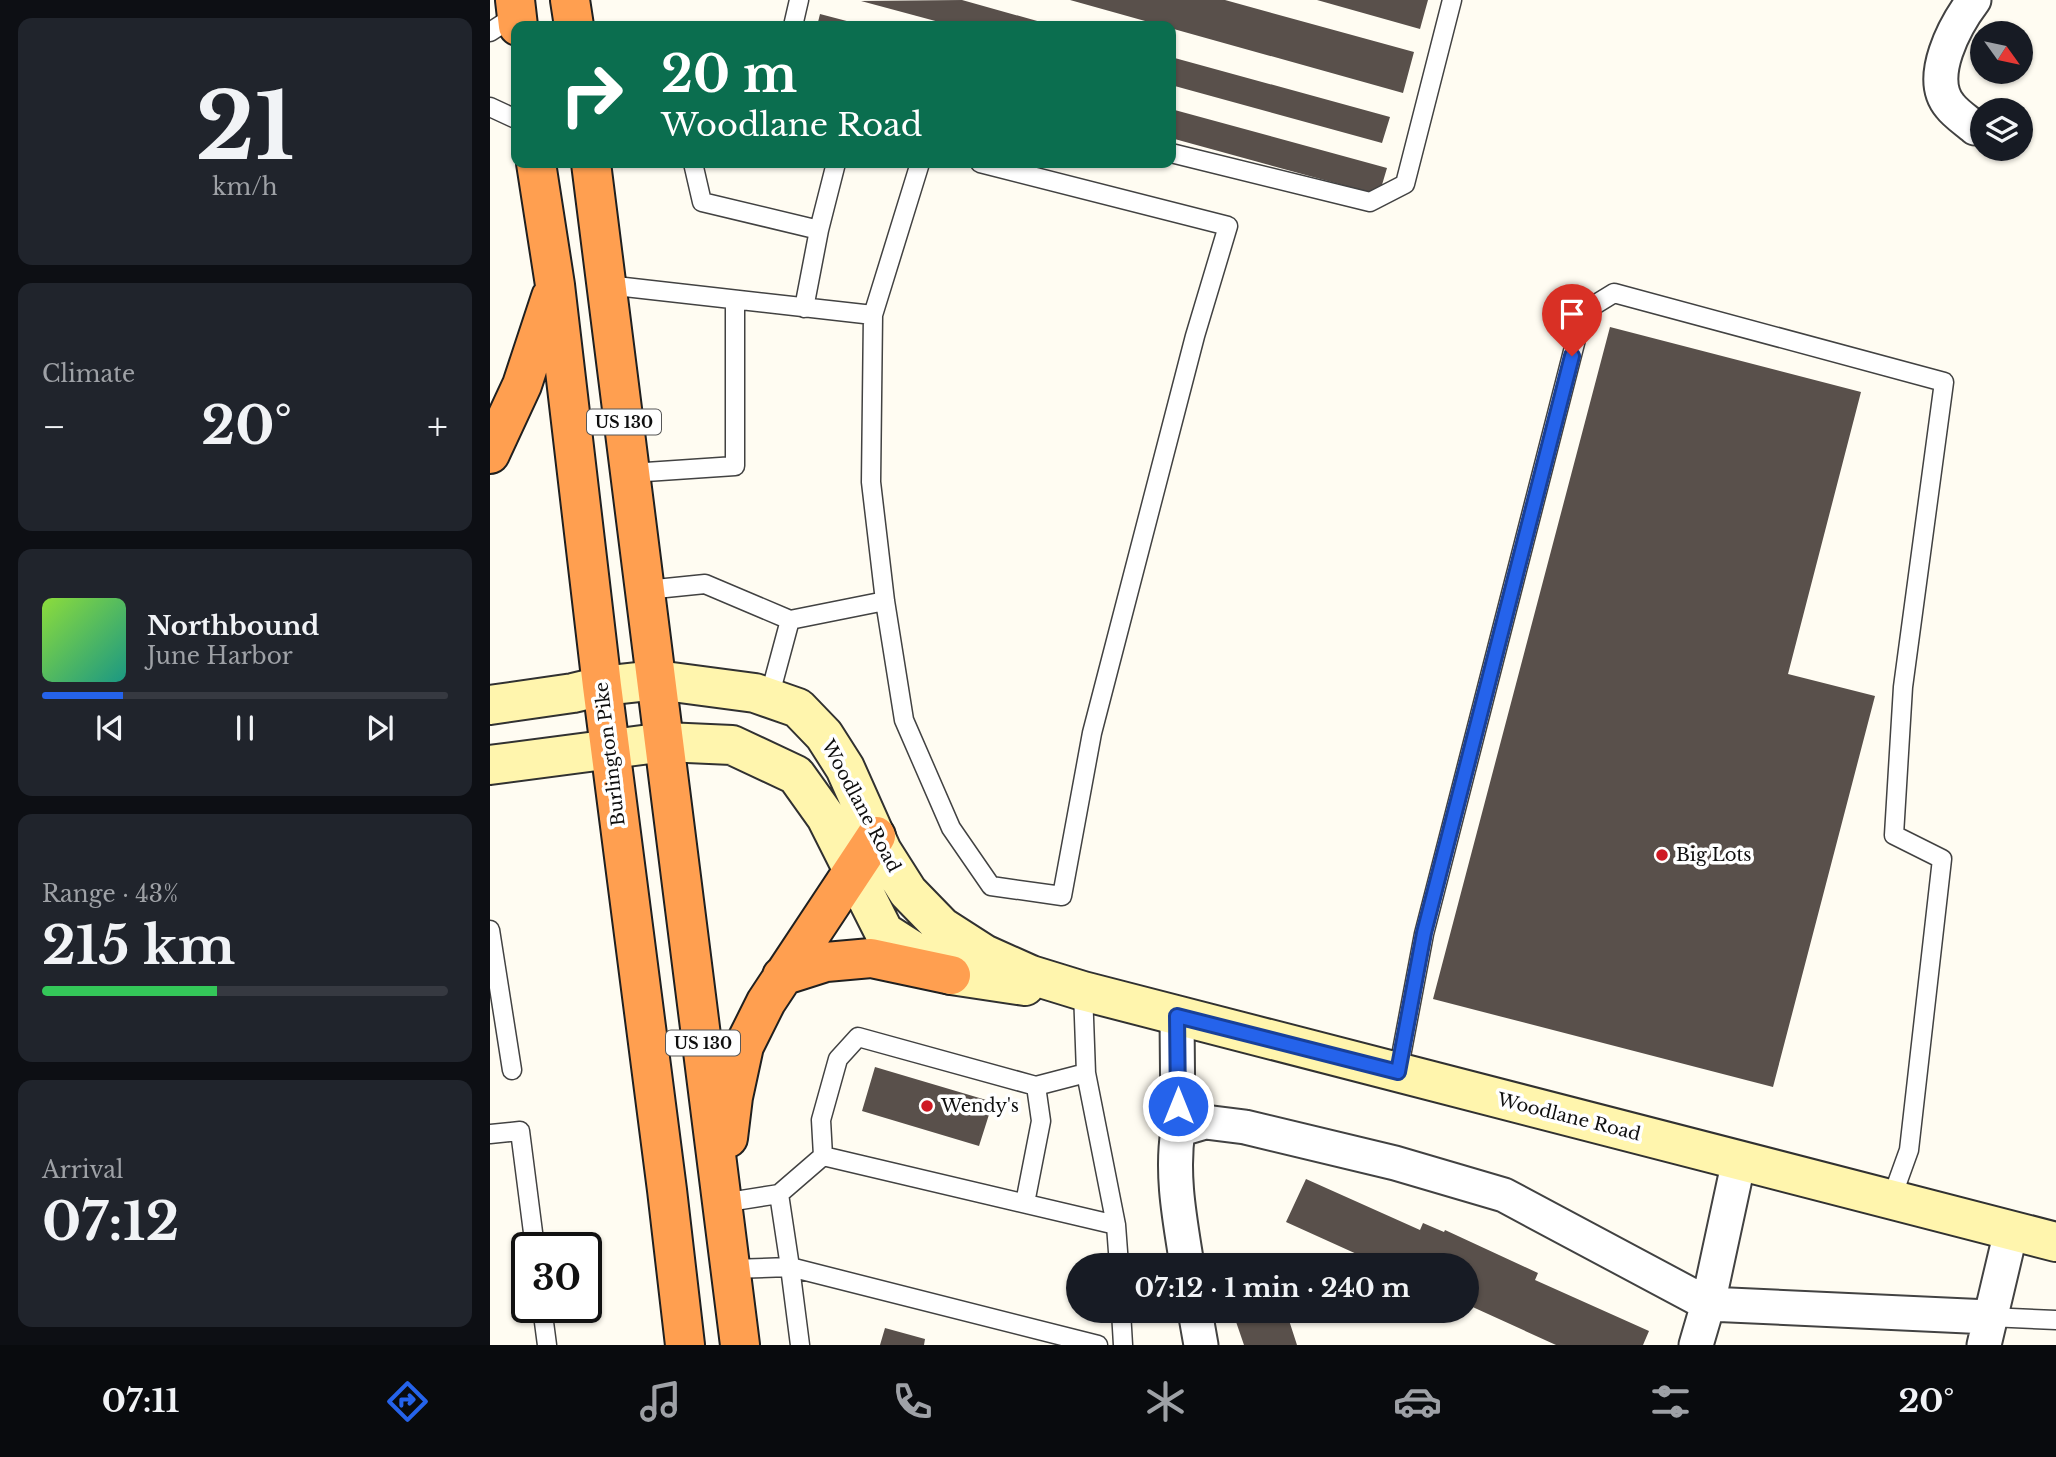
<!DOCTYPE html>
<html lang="en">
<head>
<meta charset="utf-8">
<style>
  :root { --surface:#171b24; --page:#20242c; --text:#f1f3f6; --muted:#9ea1a6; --line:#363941; --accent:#2563eb }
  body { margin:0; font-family:"Libre Baskerville",serif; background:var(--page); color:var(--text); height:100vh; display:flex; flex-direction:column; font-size:26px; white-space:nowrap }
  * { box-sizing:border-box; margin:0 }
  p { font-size:23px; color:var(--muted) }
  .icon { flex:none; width:38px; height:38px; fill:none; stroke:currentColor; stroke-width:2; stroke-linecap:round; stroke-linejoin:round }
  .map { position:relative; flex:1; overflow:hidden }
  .panel { display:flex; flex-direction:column; gap:18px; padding:18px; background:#0d0f14; width:490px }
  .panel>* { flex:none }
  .banner { position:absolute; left:21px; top:21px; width:665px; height:147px; border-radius:14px; box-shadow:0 2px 5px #0004; background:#0b6e4f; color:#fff; overflow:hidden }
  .needle { width:46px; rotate:123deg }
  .controls { position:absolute; left:1480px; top:21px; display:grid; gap:14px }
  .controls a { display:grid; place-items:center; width:63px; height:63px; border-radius:50%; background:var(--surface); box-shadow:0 2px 5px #0004; font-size:35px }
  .speed { position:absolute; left:21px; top:1232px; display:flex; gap:14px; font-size:35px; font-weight:700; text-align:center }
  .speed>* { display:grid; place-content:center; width:91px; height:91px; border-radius:50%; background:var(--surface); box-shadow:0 2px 5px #0004; line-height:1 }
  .speed .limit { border:4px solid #111; border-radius:10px; background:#fff; color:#111 }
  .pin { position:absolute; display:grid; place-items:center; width:60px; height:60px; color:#fff; margin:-72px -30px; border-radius:50% 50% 50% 0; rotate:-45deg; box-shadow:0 0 7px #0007 }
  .pin .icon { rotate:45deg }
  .me { position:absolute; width:77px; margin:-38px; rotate:0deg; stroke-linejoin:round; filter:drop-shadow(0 0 5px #0008) }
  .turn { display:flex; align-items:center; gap:24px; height:147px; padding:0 35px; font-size:32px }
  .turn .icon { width:91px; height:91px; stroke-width:2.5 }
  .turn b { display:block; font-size:49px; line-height:60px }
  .big { font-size:52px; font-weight:700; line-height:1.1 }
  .panel .card { flex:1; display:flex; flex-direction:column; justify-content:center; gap:10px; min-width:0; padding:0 24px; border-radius:14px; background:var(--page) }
  .panel .dial { align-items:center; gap:0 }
  .dial b { font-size:91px; line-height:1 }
  .song { display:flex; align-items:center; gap:21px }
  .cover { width:84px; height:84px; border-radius:10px; background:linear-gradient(135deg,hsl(90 70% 55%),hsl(170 70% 35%)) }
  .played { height:7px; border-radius:4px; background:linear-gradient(90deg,var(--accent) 20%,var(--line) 20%) }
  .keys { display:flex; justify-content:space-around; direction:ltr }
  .heat { display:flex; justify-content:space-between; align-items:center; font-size:38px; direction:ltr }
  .charge { height:10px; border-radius:5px; background:linear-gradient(90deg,#34c759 43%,var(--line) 0) }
  .trip { position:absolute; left:576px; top:1253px; width:413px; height:70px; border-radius:35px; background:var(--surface); box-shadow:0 2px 5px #0004; font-weight:700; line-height:70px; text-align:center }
  .tabs { display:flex; height:112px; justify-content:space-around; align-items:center; background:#090b0e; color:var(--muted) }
  .tabs .icon { width:49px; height:49px }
  .tabs .on { color:var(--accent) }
  .tabs b { font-size:32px; color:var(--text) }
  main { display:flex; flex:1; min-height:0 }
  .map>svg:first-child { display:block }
  .building { fill:#59504b }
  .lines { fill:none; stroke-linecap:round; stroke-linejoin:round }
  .lane-casing { stroke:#424242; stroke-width:21 }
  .street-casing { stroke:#424242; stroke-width:37 }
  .secondary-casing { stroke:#313131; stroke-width:42 }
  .highway-casing { stroke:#202020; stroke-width:42 }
  .lane { stroke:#fff; stroke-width:18 }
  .street { stroke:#fff; stroke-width:33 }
  .secondary { stroke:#fff5ad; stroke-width:38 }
  .highway { stroke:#ff9f50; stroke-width:38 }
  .route-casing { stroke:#184099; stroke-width:18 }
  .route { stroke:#2563eb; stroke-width:12 }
  .poi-dot { fill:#ce1923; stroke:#fff; stroke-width:2.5 }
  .labels { text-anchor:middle; stroke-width:7; stroke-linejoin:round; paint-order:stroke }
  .shield { fill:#fff; stroke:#575757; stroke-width:2 }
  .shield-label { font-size:16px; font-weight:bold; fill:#0f0f0f }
  .street-label { font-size:18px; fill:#0f0f0f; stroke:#fff }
  .poi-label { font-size:18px; fill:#0f0f0f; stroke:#fff; text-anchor:start }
</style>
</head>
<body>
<main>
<section class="panel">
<div class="card dial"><b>21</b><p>km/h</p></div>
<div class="card"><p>Climate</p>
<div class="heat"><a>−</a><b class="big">20°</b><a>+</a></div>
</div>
<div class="card">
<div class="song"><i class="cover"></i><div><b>Northbound</b><p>June Harbor</p></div></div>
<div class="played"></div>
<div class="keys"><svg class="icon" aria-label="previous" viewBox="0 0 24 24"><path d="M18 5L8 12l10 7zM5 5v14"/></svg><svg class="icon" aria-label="pause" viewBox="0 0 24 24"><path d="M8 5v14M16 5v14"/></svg><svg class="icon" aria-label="next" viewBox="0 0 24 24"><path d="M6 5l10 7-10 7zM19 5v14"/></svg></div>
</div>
<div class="card"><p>Range · 43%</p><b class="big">215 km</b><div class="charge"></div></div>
<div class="card"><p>Arrival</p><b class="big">07:12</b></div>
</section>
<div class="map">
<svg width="1566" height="1345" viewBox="0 0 1566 1345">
  <rect width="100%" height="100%" fill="#fffcf2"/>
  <path class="building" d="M 472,0 L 565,26 L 464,26 L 371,1 Z
    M 580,0 L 735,0 L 924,52 L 913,93 Z
    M 827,0 L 938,0 L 930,29 Z
    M 330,14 L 372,25 L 372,26 L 327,26 Z
    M 681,57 L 900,117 L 892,143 L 681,85 Z
    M 681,109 L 897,168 L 889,195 L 681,138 Z
    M 1120,327 L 1371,392 L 1298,674 L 1385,696 L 1283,1087 L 943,999 Z
    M 385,1067 L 503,1102 L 489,1146 L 372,1111 Z
    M 816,1179 L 930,1230 L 933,1223 L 954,1232 L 955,1230 L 1048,1273 L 1045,1280 L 1159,1331 L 1153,1345 L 1066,1345 L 976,1304 L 976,1265 L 891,1265 L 796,1222 Z
    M 749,1311 L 796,1311 L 807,1345 L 754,1345 L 743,1313 Z
    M 395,1328 L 435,1339 L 434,1345 L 390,1345 Z"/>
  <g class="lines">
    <g class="lane-casing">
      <path id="lane" d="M 303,26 L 309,0
        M 0,32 L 26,15
        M 0,107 L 26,119
        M 681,153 L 880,202 L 915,184 L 962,0
        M 203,163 L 212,202 L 329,230 L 314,308
        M 329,230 L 346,163
        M 117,285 L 383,315 L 381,482 L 395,601 L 414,720 L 461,828 L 501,886 L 572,896 L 602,733 L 705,336 L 738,226 L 490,163
        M 383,315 L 430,163
        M 141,473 L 245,466 L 245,301
        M 156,590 L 215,584 L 300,620 L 395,601
        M 279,698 L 300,620
        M 0,930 L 22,1070
        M 593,991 L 596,1073 L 626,1225 L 629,1265
        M 908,1072 L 934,934 L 1093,312 L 1124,293 L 1454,382 L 1413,687 L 1404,835 L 1452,859 L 1419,1150 L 1401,1200
        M 0,1134 L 30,1131 L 45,1248
        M 333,1156 L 331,1120 L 348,1059 L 368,1037 L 546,1086 L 596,1073
        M 333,1156 L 626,1225
        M 289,1194 L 300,1267 L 608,1345
        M 232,1203 L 289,1194 L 333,1156
        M 535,1203 L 551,1121 L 546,1086
        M 241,1269 L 300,1267 L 310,1345
        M 52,1307 L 57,1345
        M 631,1311 L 633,1345
        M 1499,1317 L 1566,1320"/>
    </g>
    <g class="street-casing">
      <path id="street" d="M 1484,0 C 1465,25 1436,78 1460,106 C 1466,114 1477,121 1485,128
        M 687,1016 L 688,1130
        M 697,1265 C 690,1220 681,1176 688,1130 L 715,1122 L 755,1127 L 905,1163 L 1014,1195 L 1218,1304 L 1499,1317
        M 705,1311 L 711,1345
        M 1206,1345 L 1218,1304 L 1249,1160
        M 1494,1345 L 1521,1231"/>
    </g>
    <g class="secondary-casing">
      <path id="secondary" d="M 0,705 L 83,693 L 112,686 L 167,680 L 265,693 L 308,708 L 334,735 L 355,768 L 392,851 L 418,892 L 452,927 L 494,954 L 541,975 L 593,991 L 1566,1242
        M 0,765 L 175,742 L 242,745 L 306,775 L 336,817 L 394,932 L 461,975 L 535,986"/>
    </g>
    <g class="highway-casing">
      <path id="highway" d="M 25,0 L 28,26
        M 80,0 L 84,26
        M 46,163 L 65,285 L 112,686 L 177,1190 L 195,1345
        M 101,163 L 250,1345
        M 0,454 L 32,385 L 61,297
        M 292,976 L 336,962 L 381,958 L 461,975
        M 238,1138 L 243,1097 L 254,1046 L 276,1002 L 386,836"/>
    </g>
    <use href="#lane" class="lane"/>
    <use href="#street" class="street"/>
    <use href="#secondary" class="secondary"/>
    <use href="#highway" class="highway"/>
  </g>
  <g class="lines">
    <g class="route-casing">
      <path id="route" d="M 688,1106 L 687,1016 L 908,1072 L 934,933 L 1082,356"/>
    </g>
    <use href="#route" class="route"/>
  </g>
  <g class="poi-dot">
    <circle cx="1172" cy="855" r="7"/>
    <circle cx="437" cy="1106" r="7"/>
  </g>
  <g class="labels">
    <g class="shield">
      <rect x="97" y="409.5" width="74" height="25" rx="5"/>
      <rect x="176" y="1030.5" width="74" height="25" rx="5"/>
    </g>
    <g class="shield-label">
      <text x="134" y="428">US 130</text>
      <text x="213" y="1049">US 130</text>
    </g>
    <g class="street-label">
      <text transform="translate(120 754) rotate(-97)" y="6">Burlington Pike</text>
      <text transform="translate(371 806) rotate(62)" y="6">Woodlane Road</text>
      <text transform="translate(1079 1117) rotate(14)" y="6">Woodlane Road</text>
    </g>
    <g class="poi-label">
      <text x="1186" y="861">Big Lots</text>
      <text x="451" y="1112">Wendy's</text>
    </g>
  </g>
</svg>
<div class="controls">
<a><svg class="needle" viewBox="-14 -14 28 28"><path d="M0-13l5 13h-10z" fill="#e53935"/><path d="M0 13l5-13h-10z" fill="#9ea1a6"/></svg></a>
<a><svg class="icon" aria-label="layers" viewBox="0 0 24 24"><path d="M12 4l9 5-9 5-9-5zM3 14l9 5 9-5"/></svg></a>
</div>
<div class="speed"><div class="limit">30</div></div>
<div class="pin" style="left:1082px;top:356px;background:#d93025"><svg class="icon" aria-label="arrive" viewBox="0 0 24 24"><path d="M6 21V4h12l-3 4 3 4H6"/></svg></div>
<svg class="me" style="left:688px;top:1106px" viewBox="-20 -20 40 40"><circle r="17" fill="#2563eb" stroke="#fff" stroke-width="3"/><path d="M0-11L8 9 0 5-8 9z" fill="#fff"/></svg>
<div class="trip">07:12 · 1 min · 240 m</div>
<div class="banner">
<div class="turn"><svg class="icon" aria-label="right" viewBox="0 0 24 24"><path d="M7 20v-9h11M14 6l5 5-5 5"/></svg><div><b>20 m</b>Woodlane Road</div></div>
</div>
</div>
</main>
<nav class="tabs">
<b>07:11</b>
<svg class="icon on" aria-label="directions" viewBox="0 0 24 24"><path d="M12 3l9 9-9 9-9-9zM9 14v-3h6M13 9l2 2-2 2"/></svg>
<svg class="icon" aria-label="music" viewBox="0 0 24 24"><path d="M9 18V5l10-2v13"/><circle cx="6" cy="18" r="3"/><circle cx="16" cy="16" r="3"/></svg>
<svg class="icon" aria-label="phone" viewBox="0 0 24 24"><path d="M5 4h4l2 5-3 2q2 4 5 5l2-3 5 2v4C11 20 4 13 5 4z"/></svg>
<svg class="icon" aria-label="climate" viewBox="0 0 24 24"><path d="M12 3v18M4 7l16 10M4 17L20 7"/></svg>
<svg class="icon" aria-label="car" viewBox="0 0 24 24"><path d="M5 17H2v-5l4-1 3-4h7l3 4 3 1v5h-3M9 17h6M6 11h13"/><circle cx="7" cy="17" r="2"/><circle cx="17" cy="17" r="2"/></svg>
<svg class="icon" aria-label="filters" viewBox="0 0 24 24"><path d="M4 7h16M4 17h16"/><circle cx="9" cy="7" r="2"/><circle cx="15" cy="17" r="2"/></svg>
<b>20°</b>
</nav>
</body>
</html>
